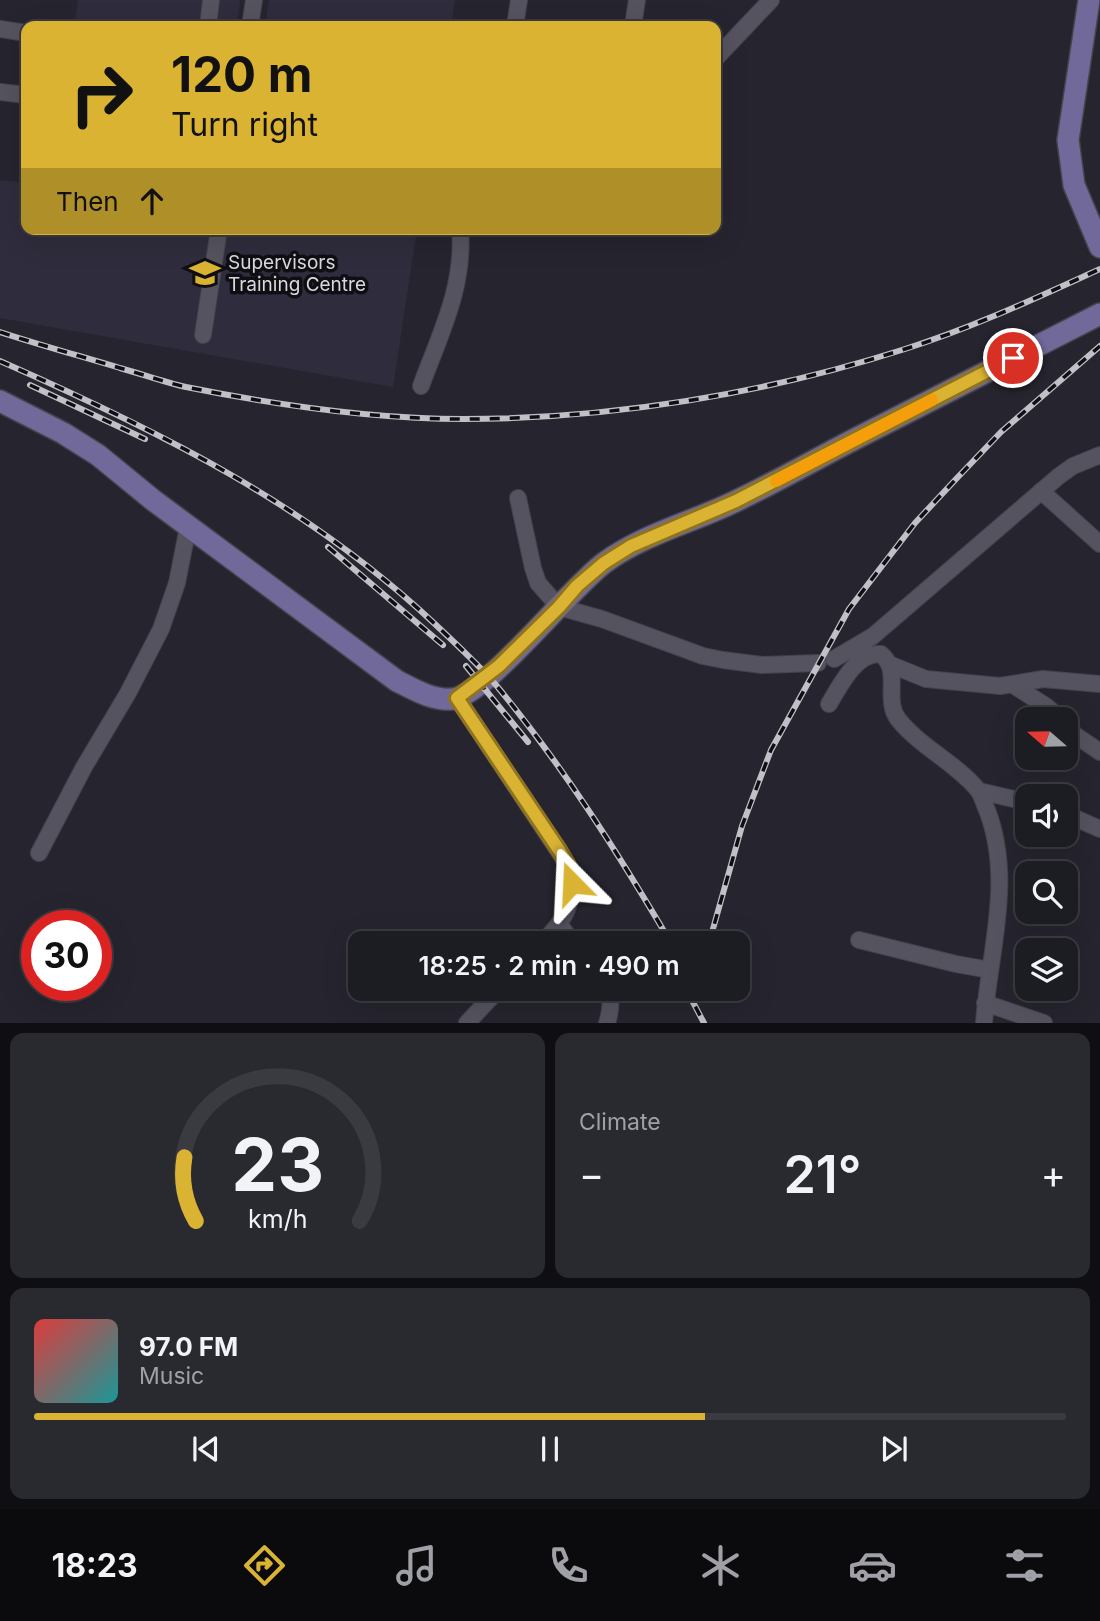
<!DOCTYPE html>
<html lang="en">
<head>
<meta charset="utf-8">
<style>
  :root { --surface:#1c1c23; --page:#292930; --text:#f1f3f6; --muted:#a0a1a6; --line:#3a3a41; --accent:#dbb333 }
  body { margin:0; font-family:Inter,sans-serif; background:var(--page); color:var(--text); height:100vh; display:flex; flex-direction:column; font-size:26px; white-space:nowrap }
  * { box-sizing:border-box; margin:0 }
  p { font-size:23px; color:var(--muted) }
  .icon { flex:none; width:38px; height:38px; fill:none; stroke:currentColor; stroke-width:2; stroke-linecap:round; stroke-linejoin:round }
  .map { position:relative; height:1023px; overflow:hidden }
  .side { display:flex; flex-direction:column; gap:10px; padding:10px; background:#0f0f13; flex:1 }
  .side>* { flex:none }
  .hud { position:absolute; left:21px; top:21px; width:700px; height:214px; border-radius:14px; box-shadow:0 7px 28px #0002,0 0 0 2px var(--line); background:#dbb333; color:#111; overflow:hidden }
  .needle { width:46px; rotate:290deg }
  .buttons { position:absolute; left:1015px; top:707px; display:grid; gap:14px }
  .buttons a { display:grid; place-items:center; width:63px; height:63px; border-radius:14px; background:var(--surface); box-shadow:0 7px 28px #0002,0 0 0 2px var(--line); font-size:35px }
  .speed { position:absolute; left:21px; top:910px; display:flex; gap:14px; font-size:35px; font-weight:700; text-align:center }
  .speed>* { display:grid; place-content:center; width:91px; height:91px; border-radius:50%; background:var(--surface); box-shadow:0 7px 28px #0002,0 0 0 2px var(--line); line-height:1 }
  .speed .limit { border:10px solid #d22; background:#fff; color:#111 }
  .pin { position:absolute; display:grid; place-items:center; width:60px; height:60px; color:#fff; margin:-30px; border:4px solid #fff; border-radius:50%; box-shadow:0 2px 7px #0007 }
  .me { position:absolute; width:77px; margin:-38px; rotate:339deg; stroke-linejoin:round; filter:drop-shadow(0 0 5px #0008) }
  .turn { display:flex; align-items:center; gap:24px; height:147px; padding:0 35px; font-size:32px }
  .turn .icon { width:91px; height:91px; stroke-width:2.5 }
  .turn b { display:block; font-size:49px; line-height:60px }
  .then { display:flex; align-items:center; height:66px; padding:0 35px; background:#0003; gap:14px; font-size:26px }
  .big { font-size:52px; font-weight:600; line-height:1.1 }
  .side .tile { flex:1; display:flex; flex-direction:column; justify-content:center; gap:10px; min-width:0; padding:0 24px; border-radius:14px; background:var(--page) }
  .side .dial { align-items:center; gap:0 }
  .dial svg { height:182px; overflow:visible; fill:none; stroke:var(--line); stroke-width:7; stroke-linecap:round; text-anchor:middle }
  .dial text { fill:var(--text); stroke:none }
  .song { display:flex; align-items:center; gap:21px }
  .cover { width:84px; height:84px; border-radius:10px; background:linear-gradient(135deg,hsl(0 70% 55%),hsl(180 70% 35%)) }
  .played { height:7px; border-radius:4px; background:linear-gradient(90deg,var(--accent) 65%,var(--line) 65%) }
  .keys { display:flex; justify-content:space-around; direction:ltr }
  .heat { display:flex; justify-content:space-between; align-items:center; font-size:38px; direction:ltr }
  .side .tiles { flex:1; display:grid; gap:10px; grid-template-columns:1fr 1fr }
  .tile:last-child { grid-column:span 2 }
  .trip { position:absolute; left:348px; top:931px; width:402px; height:70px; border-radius:14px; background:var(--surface); box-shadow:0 7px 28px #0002,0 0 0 2px var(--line); font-weight:600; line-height:70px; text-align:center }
  .menu { display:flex; height:112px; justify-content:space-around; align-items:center; background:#0b0b0e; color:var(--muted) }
  .menu .icon { width:49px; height:49px }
  .menu .selected { color:var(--accent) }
  .menu b { font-size:32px; color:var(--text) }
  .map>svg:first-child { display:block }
  .built { fill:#2f2c3d }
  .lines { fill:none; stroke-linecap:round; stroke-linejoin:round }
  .minor-casing { stroke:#44434b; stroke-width:18 }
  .major-casing { stroke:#44434b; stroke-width:24 }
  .minor { stroke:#54535f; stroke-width:16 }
  .major { stroke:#71699a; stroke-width:21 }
  .rail-casing { stroke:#c1c0c8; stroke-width:6 }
  .rail { stroke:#0f0f13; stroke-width:3.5; stroke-dasharray:10; stroke-linecap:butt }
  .route-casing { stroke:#8e7421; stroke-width:18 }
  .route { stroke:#dbb333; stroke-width:12 }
  .slow { stroke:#f59e0b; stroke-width:12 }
  .labels { text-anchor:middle; stroke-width:7; stroke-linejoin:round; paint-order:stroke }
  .poi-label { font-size:19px; fill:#d9d8df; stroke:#0f0f13; text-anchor:start }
</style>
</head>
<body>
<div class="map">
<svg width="1100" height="1023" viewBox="0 0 1100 1023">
  <rect width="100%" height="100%" fill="#26252f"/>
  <path class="built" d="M 78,0 L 240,0 L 237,26 L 74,26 Z
    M 269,0 L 455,0 L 451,26 L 265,26 Z
    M 0,180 L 26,183 L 26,229 L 417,229 L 393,387 L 0,318 Z"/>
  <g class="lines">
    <g class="minor-casing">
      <path id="minor" d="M 208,26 L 211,0
        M 250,26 L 254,0
        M 515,26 L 519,0
        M 633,26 L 637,0
        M 0,29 L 26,33
        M 716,58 L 771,0
        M 0,92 L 26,95
        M 203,335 L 219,229
        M 421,386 C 440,334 465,286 460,229
        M 1041,491 L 1100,544
        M 518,498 L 533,568 L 538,583 L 559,607 L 602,619 L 703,656 L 723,660 L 762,665 L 818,663
        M 834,659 L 873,636 L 1059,476 L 1073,466 L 1100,455
        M 889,664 L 926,679 L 1000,686 L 1043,679 L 1100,684
        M 1013,685 L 1046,706 L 1061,719
        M 457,698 L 569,867 C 576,902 566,919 542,943
        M 829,704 C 840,686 856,652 881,654 C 902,671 883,699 898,719 C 919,746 957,764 978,790 C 982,795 984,804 987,810 C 1014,880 989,952 984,1023
        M 1066,724 L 1075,735 L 1100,752
        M 979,791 L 1027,802
        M 1066,814 L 1100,829
        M 39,853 L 84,767 L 128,693 L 161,629 L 177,583 L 188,527
        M 560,925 L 573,943
        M 859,940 L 956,964 L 990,970
        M 607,989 C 612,1001 611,1010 607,1023
        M 985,1003 L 1044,1023
        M 467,1023 L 499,989"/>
    </g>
    <g class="major-casing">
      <path id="major" d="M 1089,0 L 1068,140 L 1074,185 L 1100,247
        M 0,401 L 63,433 L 98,455 L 153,500 L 397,681 C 413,689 433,701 452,699 C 485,696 571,587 604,563 C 645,533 694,522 738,500 C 778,481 816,459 855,439 C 937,397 1018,356 1100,314"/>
    </g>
    <use href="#minor" class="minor"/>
    <use href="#major" class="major"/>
    <g class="rail-casing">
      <path id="rail" d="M 0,332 C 40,345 80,356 120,368 C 142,374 164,382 186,387 C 276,405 371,419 463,419 C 611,419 764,394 905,349 C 972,328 1036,298 1100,269
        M 0,361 C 159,431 309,505 436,625 C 457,645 478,664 496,685 C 563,766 618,853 671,943
        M 30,385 L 145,439
        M 328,547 L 443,645
        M 466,666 L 528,742
        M 709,943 L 742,826 L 771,750 L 849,609 L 915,523 L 957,478 L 1001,432 L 1100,346
        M 686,989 L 704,1023"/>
    </g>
    <use href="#rail" class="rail"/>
  </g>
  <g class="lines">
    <g class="route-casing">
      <path id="route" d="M 572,883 L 569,867 L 559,850 L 457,698 L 499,666 L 559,607 L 577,586 L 604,563 L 631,546 L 736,501 L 1013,358"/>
    </g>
    <use href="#route" class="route"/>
    <path class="slow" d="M 776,481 L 932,400"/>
  </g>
  <defs>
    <g id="university-bare" transform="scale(2.415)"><path d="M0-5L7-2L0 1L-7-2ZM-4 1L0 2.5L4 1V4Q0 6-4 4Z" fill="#dbb333" stroke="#0f0f13" stroke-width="2.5" paint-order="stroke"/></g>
  </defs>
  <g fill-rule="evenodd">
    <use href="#university-bare" x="205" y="273"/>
  </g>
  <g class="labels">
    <g class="poi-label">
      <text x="228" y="269">Supervisors<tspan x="228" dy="22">Training Centre</tspan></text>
    </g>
  </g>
</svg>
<div class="buttons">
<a><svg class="needle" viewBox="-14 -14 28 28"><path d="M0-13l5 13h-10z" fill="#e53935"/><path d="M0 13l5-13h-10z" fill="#a0a1a6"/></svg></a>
<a><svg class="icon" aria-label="sound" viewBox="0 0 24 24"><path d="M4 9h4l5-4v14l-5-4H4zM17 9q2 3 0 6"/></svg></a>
<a><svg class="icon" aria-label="search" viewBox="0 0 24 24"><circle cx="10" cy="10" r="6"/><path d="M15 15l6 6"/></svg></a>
<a><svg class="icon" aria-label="layers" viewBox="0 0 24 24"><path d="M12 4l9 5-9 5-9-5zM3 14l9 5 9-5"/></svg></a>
</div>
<div class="speed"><div class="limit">30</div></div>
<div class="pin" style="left:1013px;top:358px;background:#d93025"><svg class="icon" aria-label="arrive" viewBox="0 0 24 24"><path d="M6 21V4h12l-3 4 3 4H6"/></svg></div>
<svg class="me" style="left:572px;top:883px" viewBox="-20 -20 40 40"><path d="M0-17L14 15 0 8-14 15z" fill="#dbb333" stroke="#fff" stroke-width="4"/></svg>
<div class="trip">18:25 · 2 min · 490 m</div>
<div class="hud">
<div class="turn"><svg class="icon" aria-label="right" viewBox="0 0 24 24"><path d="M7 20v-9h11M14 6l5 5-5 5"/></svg><div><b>120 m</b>Turn right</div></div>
<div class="then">Then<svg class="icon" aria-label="ahead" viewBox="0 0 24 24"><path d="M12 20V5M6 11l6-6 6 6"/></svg></div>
</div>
</div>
<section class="side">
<div class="tiles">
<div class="tile dial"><svg viewBox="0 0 100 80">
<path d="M14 69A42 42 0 1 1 86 69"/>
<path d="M14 69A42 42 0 0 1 9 41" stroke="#dbb333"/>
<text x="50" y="56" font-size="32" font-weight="700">23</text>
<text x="50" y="72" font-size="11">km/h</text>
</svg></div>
<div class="tile"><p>Climate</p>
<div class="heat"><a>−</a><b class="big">21°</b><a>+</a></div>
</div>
<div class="tile">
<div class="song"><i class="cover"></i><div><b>97.0 FM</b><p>Music</p></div></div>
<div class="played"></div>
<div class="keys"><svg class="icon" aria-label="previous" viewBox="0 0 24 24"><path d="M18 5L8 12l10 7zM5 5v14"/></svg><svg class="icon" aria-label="pause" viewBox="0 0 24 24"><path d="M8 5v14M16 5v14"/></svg><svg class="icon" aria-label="next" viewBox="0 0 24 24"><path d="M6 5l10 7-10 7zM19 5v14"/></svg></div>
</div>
</div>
</section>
<nav class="menu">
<b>18:23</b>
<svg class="icon selected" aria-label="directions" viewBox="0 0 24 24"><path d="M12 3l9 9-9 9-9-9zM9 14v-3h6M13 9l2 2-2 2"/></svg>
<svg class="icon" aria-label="music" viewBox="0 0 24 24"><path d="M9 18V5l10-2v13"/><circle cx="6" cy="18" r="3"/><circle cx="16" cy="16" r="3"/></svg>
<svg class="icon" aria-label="phone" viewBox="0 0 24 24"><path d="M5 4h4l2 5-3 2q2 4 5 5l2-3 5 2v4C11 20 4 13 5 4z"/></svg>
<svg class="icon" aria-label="climate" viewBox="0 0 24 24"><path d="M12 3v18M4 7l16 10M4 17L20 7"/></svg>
<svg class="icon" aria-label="car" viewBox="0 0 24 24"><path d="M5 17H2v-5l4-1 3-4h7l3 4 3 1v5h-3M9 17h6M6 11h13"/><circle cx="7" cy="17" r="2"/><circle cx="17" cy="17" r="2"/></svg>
<svg class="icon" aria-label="filters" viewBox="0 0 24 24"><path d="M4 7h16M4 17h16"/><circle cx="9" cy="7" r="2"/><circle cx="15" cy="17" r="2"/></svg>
</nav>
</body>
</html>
